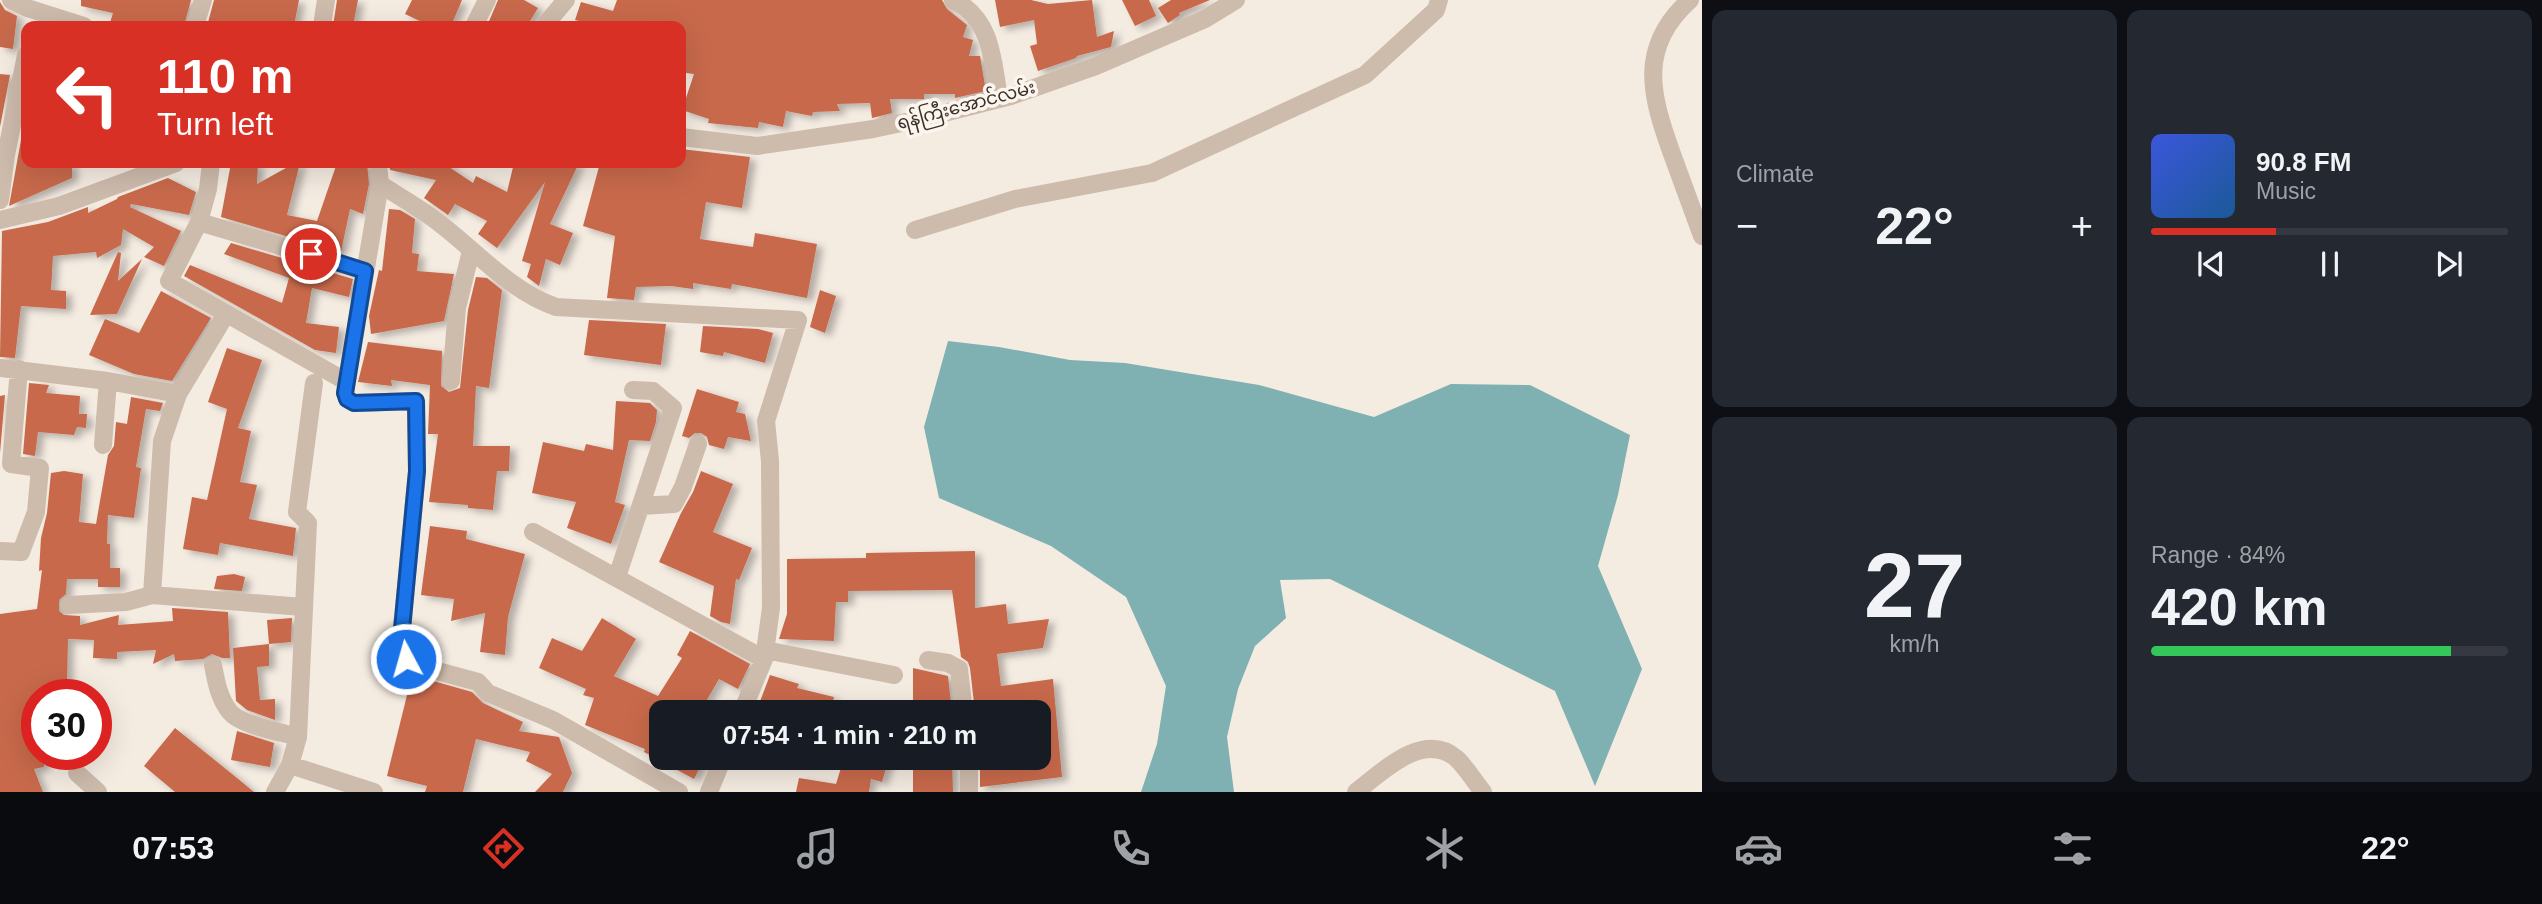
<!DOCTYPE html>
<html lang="en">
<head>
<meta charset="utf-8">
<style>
  :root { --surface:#171b24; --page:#242831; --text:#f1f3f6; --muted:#9ea1a6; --line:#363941; --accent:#d93025 }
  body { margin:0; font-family:Helvetica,"Noto Sans Myanmar",sans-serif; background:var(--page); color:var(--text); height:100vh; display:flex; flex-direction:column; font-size:26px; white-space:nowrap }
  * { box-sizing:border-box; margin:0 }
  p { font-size:23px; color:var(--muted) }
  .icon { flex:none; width:38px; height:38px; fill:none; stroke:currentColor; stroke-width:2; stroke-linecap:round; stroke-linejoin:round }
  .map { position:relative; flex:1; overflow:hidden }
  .side { display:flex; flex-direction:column; gap:10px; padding:10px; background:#0d0f14; width:840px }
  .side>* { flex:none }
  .guide { position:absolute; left:21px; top:21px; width:665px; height:147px; border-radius:14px; box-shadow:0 7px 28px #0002; background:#d93025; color:#fff; overflow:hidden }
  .speed { position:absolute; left:21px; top:679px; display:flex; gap:14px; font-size:35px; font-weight:700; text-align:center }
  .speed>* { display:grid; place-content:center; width:91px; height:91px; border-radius:50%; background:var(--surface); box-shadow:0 7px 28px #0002; line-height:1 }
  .speed .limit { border:10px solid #d22; background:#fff; color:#111 }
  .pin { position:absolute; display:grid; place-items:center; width:60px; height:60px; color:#fff; margin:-30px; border:4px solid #fff; border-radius:50%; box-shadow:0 2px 7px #0007 }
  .me { position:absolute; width:77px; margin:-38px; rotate:354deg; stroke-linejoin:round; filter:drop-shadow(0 0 5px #0008) }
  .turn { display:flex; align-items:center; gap:24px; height:147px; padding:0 21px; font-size:32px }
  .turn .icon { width:91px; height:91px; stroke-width:2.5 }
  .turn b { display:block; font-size:49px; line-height:60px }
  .big { font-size:52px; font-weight:700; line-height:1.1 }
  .side .tile { flex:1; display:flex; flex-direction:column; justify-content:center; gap:10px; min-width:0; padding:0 24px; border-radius:14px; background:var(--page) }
  .side .dial { align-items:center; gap:0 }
  .dial b { font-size:91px; line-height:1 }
  .song { display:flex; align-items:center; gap:21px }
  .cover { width:84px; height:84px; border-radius:10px; background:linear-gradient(135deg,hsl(230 70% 55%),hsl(210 70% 35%)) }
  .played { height:7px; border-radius:4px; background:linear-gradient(90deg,var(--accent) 35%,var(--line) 35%) }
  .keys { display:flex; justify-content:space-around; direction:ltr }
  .heat { display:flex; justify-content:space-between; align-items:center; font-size:38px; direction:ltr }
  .charge { height:10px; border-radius:5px; background:linear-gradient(90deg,#34c759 84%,var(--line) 0) }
  .side .tiles { flex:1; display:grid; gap:10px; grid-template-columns:repeat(2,1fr) }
  .trip { position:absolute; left:649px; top:700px; width:402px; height:70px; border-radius:14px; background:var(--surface); box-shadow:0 7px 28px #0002; font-weight:700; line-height:70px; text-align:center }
  .dock { display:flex; height:112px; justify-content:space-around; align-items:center; background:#090b0e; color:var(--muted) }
  .dock .icon { width:49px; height:49px }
  .dock .current { color:var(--accent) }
  .dock b { font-size:32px; color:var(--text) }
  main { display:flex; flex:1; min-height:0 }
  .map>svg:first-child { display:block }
  .water { fill:#7fb0b2 }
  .building { fill:#c8694b; filter:url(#shadow) }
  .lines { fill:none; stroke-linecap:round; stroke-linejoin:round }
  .minor { stroke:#cdbbac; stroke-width:18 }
  .route-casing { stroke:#114b97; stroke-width:18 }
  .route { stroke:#1a73e8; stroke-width:12 }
  .labels { text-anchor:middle; stroke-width:7; stroke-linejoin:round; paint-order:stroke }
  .street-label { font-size:18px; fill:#3b302b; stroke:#fbf5ee }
</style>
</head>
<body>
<main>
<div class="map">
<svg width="1702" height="792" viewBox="0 0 1702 792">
  <defs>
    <filter id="shadow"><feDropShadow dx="6" dy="3.5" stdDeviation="3.5" flood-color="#0004"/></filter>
  </defs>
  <rect width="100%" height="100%" fill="#f4ebe1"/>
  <path class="water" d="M 948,341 L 999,347 L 1070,360 L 1125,363 L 1259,385 L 1374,417 L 1451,384 L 1530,385 L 1630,435 L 1618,495 L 1598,566 L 1642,669 L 1595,786 L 1555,691 L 1330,579 L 1280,580 L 1286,618 L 1255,646 L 1238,689 L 1227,737 L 1234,792 L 1141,792 L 1157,744 L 1166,686 L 1126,597 L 1051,546 L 939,498 L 924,427 Z"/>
  <path class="building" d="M 81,0 L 191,0 L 184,26 L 109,26 L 113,13 L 81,6 Z
    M 214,0 L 299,0 L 294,26 L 207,26 Z
    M 337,0 L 358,0 L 353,26 L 333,26 Z
    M 412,0 L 462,0 L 451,26 L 421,26 L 422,22 L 405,14 Z
    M 498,0 L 524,0 L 538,8 L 527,26 L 487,26 Z
    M 617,0 L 942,0 L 947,9 L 967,25 L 963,37 L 973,40 L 969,56 L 980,56 L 986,91 L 955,98 L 955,94 L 924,94 L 924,99 L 890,99 L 892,113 L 872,118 L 870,103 L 837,104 L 840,111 L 813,112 L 812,116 L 786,111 L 783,127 L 759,122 L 758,128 L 708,123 L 709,119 L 682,110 L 694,74 L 686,73 L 686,50 L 681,50 L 681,26 L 598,26 L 575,20 L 581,2 L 613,11 Z
    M 995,0 L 1031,0 L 1048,4 L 1092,0 L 1097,37 L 1114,31 L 1111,47 L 1077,56 L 1076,58 L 1038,71 L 1030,46 L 1037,44 L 1034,20 L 1000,27 Z
    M 1122,0 L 1149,0 L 1156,16 L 1135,26 Z
    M 1171,0 L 1210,0 L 1179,13 L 1180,15 L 1168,23 L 1158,8 Z
    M 0,2 L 5,10 L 17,16 L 13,49 L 0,47 Z
    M 0,74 L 10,75 L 0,127 Z
    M 23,129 L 26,145 L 26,163 L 72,163 L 72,178 L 9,206 Z
    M 681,149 L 750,157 L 742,208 L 706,202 L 700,239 L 753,247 L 755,233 L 817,244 L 807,298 L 732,284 L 731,289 L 693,283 L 693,289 L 671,286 L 636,287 L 634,300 L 607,298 L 615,236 L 583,226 L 600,163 L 681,163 Z
    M 231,163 L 258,163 L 257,184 L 295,163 L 300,163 L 287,215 L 317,221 L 337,163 L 367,163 L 369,184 L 363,214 L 350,209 L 341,252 L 221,217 Z
    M 389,163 L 451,163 L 449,167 L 473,183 L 476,176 L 507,192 L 514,163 L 579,163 L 550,224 L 573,233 L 560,265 L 546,259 L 539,286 L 527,277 L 531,264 L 522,261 L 545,182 L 497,248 L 478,234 L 487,221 L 455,204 L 448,215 L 424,198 L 436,180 L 390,170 Z
    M 168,178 L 196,192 L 189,215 L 131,204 L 130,207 L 181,231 L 164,266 L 144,257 L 154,247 L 123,229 L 121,245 L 97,258 L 96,252 L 53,256 L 51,290 L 66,291 L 66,309 L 21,306 L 15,358 L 0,357 L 2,231 L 48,222 L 88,207 L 88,213 L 117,199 L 118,197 Z
    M 389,209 L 400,210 L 415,219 L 412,253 L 419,254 L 417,271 L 454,274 L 444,321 L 371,334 L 369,316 L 379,270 L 382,271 Z
    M 231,243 L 353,279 L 349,297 L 312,288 L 306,323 L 339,327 L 336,353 L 315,350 L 184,276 L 190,265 L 282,303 L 289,278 L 224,254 Z
    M 118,252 L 121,253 L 118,281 L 142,259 L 117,314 L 90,315 Z
    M 476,277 L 487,278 L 502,290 L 489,388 L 476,386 L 473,446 L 510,446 L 509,471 L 497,471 L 493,510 L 468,508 L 468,505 L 429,502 L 438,434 L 428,434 L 430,385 L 391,380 L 392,386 L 358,382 L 368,342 L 442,351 L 441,386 L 449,392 L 460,388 L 468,310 Z
    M 820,290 L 836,296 L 825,333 L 810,327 Z
    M 161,291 L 211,318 L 172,381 L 134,374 L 89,355 L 105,319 L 139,333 Z
    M 589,320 L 666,324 L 661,365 L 584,355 Z
    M 703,326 L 758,329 L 773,333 L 765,363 L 724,352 L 723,356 L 700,352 Z
    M 227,348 L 262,360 L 238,428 L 251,431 L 240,482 L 257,485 L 249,519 L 296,528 L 293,556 L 220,543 L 218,555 L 183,549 L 192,497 L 207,500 L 227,409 L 208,402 Z
    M 29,383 L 49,385 L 46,393 L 80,396 L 79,414 L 87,414 L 86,428 L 77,427 L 74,435 L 38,432 L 35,456 L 23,454 Z
    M 697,389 L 739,402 L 736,412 L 745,414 L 751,441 L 728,437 L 724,449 L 709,445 L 707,437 L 701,433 L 695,433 L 689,438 L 682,436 Z
    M 5,395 L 0,453 L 0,396 Z
    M 131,397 L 163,403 L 160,411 L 146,409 L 136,467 L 141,468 L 134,518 L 108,515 L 107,544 L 110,544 L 110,568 L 120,568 L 120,587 L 98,587 L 98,579 L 67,579 L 66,594 L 59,600 L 59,611 L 64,615 L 80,616 L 80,625 L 119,615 L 118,625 L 173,621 L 172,608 L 228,612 L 230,658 L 222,658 L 212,654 L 203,659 L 175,661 L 174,654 L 153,664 L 156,650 L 117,652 L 117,659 L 93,658 L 94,640 L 68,639 L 67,686 L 44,686 L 45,695 L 37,695 L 37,754 L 44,754 L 44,767 L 34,769 L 43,792 L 0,792 L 0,614 L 37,609 L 42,570 L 39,571 L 41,538 L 47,513 L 51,473 L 64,471 L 83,474 L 79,522 L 96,524 L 108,455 L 114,446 L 116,422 L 127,424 Z
    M 616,401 L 650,403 L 657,410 L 656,422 L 650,441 L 629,440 L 615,502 L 625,505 L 611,544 L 567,528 L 576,502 L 532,493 L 543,442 L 584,451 L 586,444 L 613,450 Z
    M 701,471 L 733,484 L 713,532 L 752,548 L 739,580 L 736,579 L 730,624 L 721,622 L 710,616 L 714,586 L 659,562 L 681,513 L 693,492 Z
    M 430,526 L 467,531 L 466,539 L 525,554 L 508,617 L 505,655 L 480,652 L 485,613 L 451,621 L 454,599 L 421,595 Z
    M 975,551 L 975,608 L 1006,604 L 1008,624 L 1049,619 L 1043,648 L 997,654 L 1001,686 L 1053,679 L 1062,777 L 980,787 L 980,758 L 1040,758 L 1040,712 L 975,712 L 970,668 L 968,662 L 961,657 L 952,590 L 848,591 L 848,602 L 836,602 L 834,641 L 779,639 L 787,614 L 787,559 L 866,558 L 866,553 Z
    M 234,574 L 245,577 L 242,591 L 214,589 L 217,576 Z
    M 292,618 L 291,642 L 269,644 L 267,620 Z
    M 602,618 L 636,639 L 614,676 L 658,696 L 682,658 L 677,655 L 690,631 L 750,664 L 738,689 L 719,679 L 700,712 L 662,712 L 662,758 L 705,758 L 694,779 L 644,752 L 645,749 L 585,725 L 594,698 L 583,695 L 586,689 L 539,668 L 552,638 L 582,651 Z
    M 269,644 L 269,666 L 257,667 L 260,700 L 275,699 L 275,720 L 247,710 L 236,701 L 233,648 Z
    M 913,668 L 948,676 L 952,712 L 913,712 Z
    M 412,675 L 472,692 L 483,703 L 523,722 L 519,731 L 559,737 L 572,773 L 563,792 L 535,792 L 552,774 L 526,761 L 530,752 L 476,739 L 463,792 L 425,792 L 427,786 L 387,776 Z
    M 770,675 L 799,684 L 797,688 L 834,697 L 830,712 L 756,712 Z
    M 175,728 L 237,778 L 254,792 L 175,792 L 144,766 Z
    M 237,731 L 274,743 L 270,767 L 231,760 Z
    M 844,758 L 889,758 L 882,782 L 871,779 L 869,792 L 796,792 L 799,778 L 836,784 Z
    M 913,758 L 952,758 L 953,792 L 913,792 Z"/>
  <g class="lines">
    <path class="minor" d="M 11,0 L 27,8 L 84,26
      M 953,0 C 992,18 993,62 999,99
      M 1690,0 C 1637,47 1651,96 1672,154 C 1682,182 1692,209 1702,236
      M 195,26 L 203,0
      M 322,26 L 326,0
      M 474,26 L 487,0
      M 544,26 L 566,0
      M 681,137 L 757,146 L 873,129 L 920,119 L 1011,96 L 1096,66 L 1205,19 L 1236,0
      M 211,163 L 208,189 L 199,222 L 169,281 L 347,382
      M 378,163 L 380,184 L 345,393 L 347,399 L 354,403 L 416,401 L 417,471 L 402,629 L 406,659 L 430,669 L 478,682 L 488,693 L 553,720 L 679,792
      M 380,184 C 401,198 424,210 443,226 C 480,255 511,291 556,307 L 798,320 L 766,421 L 770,461 L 771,608 L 764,659 L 742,712
      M 0,200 L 6,155 L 26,55
      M 0,220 L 59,206 L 176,163
      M 199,222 L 365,271
      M 915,230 L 1015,199 L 1152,173 L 1365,75 L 1436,10 L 1439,0
      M 0,368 L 108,381 L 178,394
      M 451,381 L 457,308 L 471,251
      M 103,445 L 108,381
      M 641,506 L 674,504 L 683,487 L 698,444
      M 533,532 L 764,659
      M 0,551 L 21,552 L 36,512 L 40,468 L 11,464 L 19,369
      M 617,577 L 673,408 L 653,391 L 633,390
      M 152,595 L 162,441 L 178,394 L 226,314
      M 69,605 L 126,602 L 152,595 L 303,607
      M 765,650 L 894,675
      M 928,660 L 948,663 L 959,669 L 964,712
      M 213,665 C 216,681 219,699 230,712 C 240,725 281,732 298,737
      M 969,758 L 969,792
      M 290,765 L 374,792
      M 77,773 L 98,792
      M 275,792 L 290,765 L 298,737 L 308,523 L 297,512 L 314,383
      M 709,792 L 723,758
      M 1356,792 C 1381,773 1423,730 1456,758 C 1466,767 1474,781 1483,792"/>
  </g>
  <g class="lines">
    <g class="route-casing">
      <path id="route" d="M 311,254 L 365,271 L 345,393 L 347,399 L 354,403 L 416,401 L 417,471 L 402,629 L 406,659"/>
    </g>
    <use href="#route" class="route"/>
  </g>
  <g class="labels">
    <g class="street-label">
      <text transform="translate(966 105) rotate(-15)" y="6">ရန်ကြီးအောင်လမ်း</text>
    </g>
  </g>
</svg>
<div class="speed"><div class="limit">30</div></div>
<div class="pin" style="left:311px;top:254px;background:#d93025"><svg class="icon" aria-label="arrive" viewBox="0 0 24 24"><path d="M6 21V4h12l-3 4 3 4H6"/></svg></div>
<svg class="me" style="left:406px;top:659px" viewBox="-20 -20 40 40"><circle r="17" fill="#1a73e8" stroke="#fff" stroke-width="3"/><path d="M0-11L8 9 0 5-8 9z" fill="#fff"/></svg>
<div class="trip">07:54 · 1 min · 210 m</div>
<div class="guide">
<div class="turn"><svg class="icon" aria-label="left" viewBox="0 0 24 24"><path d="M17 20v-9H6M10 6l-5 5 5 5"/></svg><div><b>110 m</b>Turn left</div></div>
</div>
</div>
<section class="side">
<div class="tiles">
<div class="tile"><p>Climate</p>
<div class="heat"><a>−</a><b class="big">22°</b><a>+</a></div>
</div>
<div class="tile">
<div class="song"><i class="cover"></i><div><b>90.8 FM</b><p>Music</p></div></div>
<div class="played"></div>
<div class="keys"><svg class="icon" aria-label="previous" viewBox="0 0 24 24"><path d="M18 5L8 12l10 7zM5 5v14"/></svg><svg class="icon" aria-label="pause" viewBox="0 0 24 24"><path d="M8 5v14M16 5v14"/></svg><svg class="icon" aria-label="next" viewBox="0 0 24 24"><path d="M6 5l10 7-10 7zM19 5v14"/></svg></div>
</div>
<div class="tile dial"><b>27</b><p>km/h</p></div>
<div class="tile"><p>Range · 84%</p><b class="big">420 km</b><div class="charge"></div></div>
</div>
</section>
</main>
<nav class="dock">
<b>07:53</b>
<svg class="icon current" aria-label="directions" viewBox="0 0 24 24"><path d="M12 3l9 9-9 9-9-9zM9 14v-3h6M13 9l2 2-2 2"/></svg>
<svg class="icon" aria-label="music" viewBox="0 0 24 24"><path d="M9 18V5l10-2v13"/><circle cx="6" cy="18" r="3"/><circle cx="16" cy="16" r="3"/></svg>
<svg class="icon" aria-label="phone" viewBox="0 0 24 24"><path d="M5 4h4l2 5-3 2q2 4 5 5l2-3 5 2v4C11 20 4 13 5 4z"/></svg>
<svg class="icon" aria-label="climate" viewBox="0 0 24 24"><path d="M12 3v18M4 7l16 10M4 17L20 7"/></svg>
<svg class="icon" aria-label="car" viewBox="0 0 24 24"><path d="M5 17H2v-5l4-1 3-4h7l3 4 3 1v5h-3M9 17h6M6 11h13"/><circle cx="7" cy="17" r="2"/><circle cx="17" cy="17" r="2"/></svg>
<svg class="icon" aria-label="filters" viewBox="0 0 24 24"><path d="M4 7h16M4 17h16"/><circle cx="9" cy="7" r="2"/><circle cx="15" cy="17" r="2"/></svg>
<b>22°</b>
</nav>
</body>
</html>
